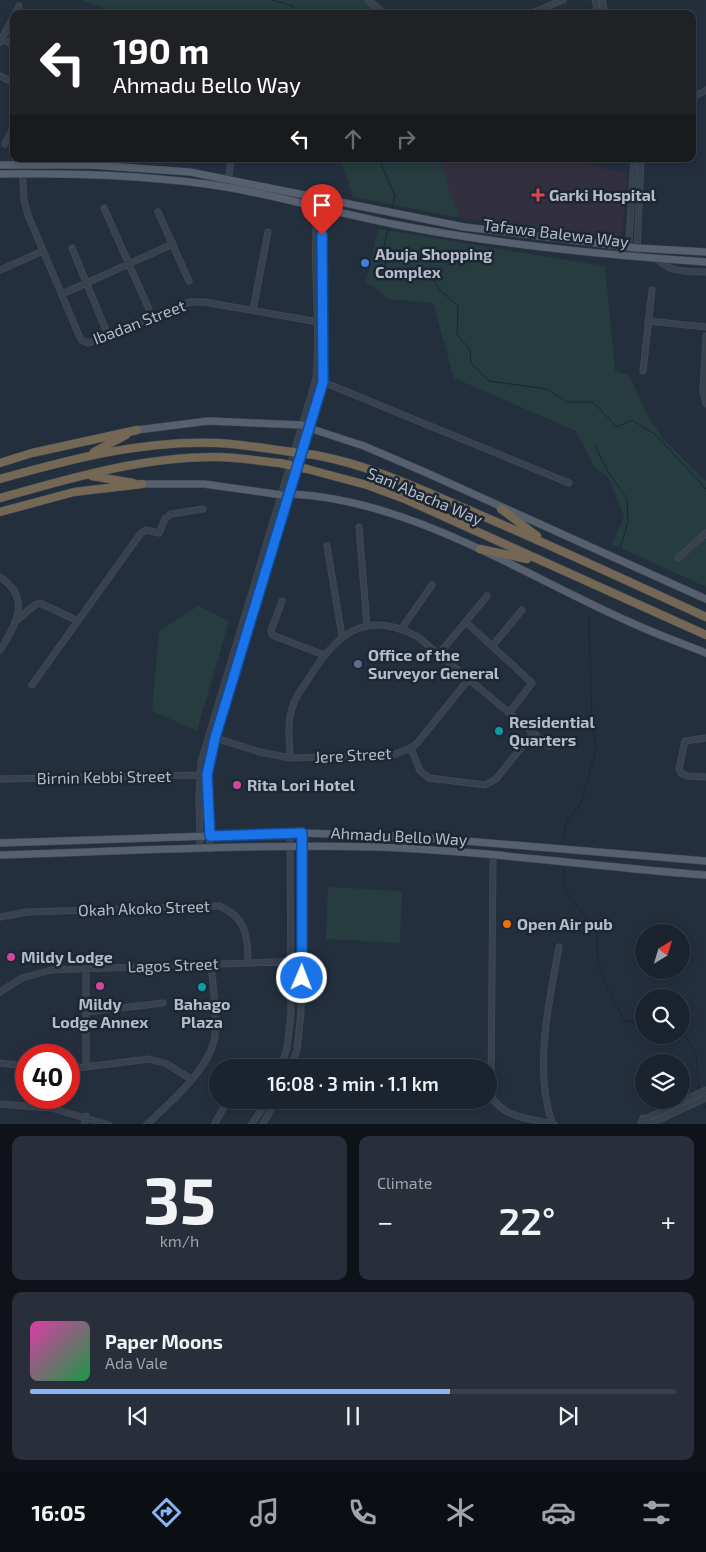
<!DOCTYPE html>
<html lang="en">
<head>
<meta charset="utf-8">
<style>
  :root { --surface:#1b232e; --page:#282f3a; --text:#f1f3f6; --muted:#a0a4aa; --line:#39404a; --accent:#8ab4f8 }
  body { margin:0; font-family:"Exo 2",sans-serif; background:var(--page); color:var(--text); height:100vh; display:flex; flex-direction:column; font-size:19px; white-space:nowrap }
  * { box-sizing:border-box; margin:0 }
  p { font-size:16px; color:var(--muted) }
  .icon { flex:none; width:28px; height:28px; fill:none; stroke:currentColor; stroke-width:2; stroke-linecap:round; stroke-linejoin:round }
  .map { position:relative; height:1124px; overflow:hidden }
  .sheet { display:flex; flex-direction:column; gap:12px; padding:12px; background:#0f1319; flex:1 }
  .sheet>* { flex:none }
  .top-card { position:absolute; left:10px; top:10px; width:686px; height:152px; border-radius:10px; box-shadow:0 2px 8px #0003,0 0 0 1px var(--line); background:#202124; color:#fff; overflow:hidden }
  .needle { width:32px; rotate:38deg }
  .controls { position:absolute; left:635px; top:924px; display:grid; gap:10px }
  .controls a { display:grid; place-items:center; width:55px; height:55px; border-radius:50%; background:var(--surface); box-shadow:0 2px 8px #0003,0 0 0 1px var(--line); font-size:25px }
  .speed { position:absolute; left:15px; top:1044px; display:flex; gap:10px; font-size:25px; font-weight:700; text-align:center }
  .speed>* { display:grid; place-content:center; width:65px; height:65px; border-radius:50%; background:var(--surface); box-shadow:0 2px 8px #0003,0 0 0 1px var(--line); line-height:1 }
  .speed .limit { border:8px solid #d22; background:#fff; color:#111 }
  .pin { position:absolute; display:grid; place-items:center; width:42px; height:42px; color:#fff; margin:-51px -21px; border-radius:50% 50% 50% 0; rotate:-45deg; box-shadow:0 0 5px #0007 }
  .pin .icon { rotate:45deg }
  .me { position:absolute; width:55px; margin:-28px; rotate:1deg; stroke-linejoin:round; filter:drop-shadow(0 0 4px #0008) }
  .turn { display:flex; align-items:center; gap:18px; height:105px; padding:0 20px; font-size:22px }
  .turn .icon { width:65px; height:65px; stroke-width:2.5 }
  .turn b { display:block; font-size:35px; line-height:42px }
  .lanes { display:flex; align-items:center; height:48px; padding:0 20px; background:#0003; justify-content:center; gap:25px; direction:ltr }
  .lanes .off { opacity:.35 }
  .big { font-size:38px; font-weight:600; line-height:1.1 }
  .sheet .tile { flex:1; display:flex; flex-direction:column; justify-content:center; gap:8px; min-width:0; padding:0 18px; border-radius:10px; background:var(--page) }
  .sheet .dial { align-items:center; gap:0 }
  .dial b { font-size:65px; line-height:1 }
  .song { display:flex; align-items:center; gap:15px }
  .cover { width:60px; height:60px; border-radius:8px; background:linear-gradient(135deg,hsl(320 70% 55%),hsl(140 70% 35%)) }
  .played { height:5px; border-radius:2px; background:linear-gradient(90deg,var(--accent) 65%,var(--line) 65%) }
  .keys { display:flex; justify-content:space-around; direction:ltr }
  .heat { display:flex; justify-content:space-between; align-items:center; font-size:28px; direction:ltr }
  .sheet .tiles { flex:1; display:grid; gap:12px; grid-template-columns:1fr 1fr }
  .tile:last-child { grid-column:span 2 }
  .trip { position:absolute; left:209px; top:1059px; width:288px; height:50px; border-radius:25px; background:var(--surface); box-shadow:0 2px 8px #0003,0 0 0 1px var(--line); font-weight:600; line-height:50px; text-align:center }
  .dock { display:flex; height:80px; justify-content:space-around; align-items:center; background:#0b0e12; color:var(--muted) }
  .dock .icon { width:35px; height:35px }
  .dock .selected { color:var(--accent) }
  .dock b { font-size:22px; color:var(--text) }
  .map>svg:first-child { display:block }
  .medical { fill:#32303f }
  .green { fill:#263c3f }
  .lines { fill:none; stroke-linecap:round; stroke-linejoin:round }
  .stream { stroke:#17263c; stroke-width:1 }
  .minor-casing { stroke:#414a57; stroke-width:7 }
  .major-casing { stroke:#414a57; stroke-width:8 }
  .highway-casing { stroke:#434c59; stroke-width:9 }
  .minor { stroke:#38414e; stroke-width:5.5 }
  .major { stroke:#56606e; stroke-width:7 }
  .highway { stroke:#746855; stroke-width:8 }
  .highway-bridge-casing { stroke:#434c59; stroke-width:9; stroke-linecap:butt }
  .highway-bridge { stroke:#746855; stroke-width:8 }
  .route-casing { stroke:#114b97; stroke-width:12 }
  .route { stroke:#1a73e8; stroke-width:9 }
  .health-dot { fill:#e0444e; stroke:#1d2633; stroke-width:2 }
  .shop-dot { fill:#3f7fe0; stroke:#1d2633; stroke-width:2 }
  .service-dot { fill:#5c6f8a; stroke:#1d2633; stroke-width:2 }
  .culture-dot { fill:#0f9aa8; stroke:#1d2633; stroke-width:2 }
  .hotel-dot { fill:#d1479c; stroke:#1d2633; stroke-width:2 }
  .food-dot { fill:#e8710a; stroke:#1d2633; stroke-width:2 }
  .labels { text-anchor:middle; stroke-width:5; stroke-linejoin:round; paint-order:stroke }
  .poi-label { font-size:16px; font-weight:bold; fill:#b4bcc9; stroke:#1d2633; text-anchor:start }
  .street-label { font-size:16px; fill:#b4bcc9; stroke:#1d2633 }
</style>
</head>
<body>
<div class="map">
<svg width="706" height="1125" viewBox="0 0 706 1125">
  <rect width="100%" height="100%" fill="#242f3e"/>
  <path class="medical" d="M 439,159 L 566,159 L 627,173 L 626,179 L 628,180 L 621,238 L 460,218 Z"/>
  <path class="green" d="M 82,0 L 375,0 L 391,14 L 119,14 Z
    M 341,159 L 439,159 L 460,218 L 353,197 Z
    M 378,229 L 605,266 L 615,371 L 630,376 L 646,413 L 663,439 L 706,481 L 706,587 L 612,544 L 624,517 L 609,478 L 595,468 L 576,431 L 454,378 L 433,303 L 389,299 L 366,282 Z
    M 198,606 L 229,621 L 197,731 L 152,711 L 159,631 Z
    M 328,887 L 402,891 L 400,943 L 326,939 Z"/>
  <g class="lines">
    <path class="stream" d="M 272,0 L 293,6 L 297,14
      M 379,159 L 395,196 L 392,209
      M 389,225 L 383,251 L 387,276 L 413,278 L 429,274 L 440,290 L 458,306 L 457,335 L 470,349 L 471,363 L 489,381 L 547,389 L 567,402 L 593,402 L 617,427 L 632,420 L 656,435 L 706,489
      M 595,446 L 607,470 L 627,499 L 628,522 L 620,548
      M 563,840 L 567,821 L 581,803 L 596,749 L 592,724 L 589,617
      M 564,869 L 564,888 L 597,933 L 598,963 L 608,989
      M 611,996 L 624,1020 L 644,1026
      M 681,1035 L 685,1036 L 696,1053 L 699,1090
      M 701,1096 L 702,1097
      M 703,1102 L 706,1108"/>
    <g class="minor-casing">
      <path id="minor" d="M 368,0 L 384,14
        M 595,0 L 598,14
        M 602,0 L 605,14
        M 15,14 L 19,6
        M 530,14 L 563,0
        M 2,39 L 14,45
        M 0,42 L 14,16
        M 0,76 L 14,83
        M 692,98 L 706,90
        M 5,144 L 14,126
        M 22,165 L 24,200 L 28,215 L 81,340 L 88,343 L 190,302 L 204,302 L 319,322
        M 228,183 L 231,159
        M 104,208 L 152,316
        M 158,212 L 189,281
        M 72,248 L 108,335
        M 637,252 L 641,159
        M 628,256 L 634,159
        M 657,258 C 670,274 687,271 706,272
        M 0,270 L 43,251
        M 62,294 L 173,244
        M 253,310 L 268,232
        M 648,321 L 706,327
        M 706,336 L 703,391 L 706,404
        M 643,371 L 652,290
        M 323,382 L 569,483
        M 359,527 L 367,626
        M 327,546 L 342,636
        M 678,558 L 706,533
        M 0,577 C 32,598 16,625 0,650
        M 282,601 L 271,631 L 272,635 L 324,655
        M 17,620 L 35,605 L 40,603 L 78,621
        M 466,622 L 532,683 L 509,713
        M 402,628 L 432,585
        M 493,645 L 522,610
        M 439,654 L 487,596
        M 32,685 L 141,533 L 146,530 L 159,533 L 165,519 L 171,514 L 203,509
        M 212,737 L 260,752 L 290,758 L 393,755 L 411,748 L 418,742 L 468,680
        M 706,738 L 685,741 L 679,769 L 681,773 L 687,776 L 706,777
        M 411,748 L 420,771 L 429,778 L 485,785 L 496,779 L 533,733
        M 290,758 C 290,743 287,726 291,712 C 294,698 303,687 311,675 C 338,631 369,610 418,637 L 549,746
        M 0,779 L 202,775
        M 200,849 L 199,795 L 201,762 L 316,379 C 322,319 310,258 319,198
        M 210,849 L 207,795 L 209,763 L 323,382 C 325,352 322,323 321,293 C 321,261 322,230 327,199
        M 493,855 L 491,1096 C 504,1119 532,1118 555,1125
        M 0,917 L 27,912 L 219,906 C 246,917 248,936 248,963
        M 0,992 L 22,978 L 51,970 L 302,961
        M 86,1012 L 163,1003
        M 0,1063 L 26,1066
        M 86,1067 L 86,968
        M 281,1068 L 287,1048 L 291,1013 L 290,833
        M 291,1068 L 297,1050 L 301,1012 L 302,833
        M 69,1069 L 149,1059 L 167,1064 L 191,1079
        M 0,1104 L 51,1108 L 109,1125
        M 647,1118 L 706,1090
        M 650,1124 L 706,1098
        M 84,1125 L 86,1116
        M 146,1125 C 169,1104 213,1066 215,1034 C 217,1011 213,987 211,964
        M 214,1125 L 228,1100
        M 251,1125 L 268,1100
        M 262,1125 L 277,1100
        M 553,1125 C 533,1072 549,1001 559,947
        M 640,1125 L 643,1118 L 649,1120"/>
    </g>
    <g class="major-casing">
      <path id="major" d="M 0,165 L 91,165 L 190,172 L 464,227 L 637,248 L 706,252
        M 0,174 C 76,173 151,175 226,187 C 285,197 343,215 403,226 C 503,245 605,255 706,262
        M 309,428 L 364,446 L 427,473 L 706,599
        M 137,430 L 208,421 L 302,425
        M 142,484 L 204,484 L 282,495
        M 290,494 C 410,499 525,576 632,623 C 656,634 681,643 706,653
        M 0,843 L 302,833 L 417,837 L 706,861
        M 0,855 C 126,851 252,844 378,847 C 488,851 597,867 706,875"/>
    </g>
    <g class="highway-casing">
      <path id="highway" d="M 94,452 L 126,435
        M 315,455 C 370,465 420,489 471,511 C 550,545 628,581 706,617
        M 0,463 L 32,453 L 137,430
        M 307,469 L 367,485 L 405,499 L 706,635
        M 92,476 L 133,483
        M 0,479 C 71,459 142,440 217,443 C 240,444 263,448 285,451
        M 0,498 C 70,478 142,457 215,457 C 236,457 259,461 280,463
        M 501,509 L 537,536
        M 0,512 L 74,492 L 142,484
        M 480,549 L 527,559"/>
    </g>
    <use href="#minor" class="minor"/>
    <use href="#major" class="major"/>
    <use href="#highway" class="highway"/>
    <g class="highway-bridge-casing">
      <path id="highway-bridge" d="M 285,451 L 315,455
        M 280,463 L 307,469"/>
    </g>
    <use href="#highway-bridge" class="highway-bridge"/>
  </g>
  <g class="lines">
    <g class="route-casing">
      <path id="route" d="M 302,978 L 302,833 L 210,836 L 207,775 L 215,738 L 323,382 L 322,235"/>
    </g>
    <use href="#route" class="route"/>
  </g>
  <path class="health-dot" d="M535.5 187.5h5v5h5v5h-5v5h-5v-5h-5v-5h5z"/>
  <circle class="shop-dot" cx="365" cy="263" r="5"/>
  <circle class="service-dot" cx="358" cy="664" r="5"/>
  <g class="culture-dot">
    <circle cx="499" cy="731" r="5"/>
    <circle cx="202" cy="987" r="5"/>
  </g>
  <g class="hotel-dot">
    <circle cx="237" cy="785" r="5"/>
    <circle cx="11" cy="957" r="5"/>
    <circle cx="100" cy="986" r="5"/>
  </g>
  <circle class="food-dot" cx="507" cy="924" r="5"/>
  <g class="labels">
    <g class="poi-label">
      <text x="549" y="201">Garki Hospital</text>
      <text x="375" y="260">Abuja Shopping<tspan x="375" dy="18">Complex</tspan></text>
      <text x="368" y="661">Office of the<tspan x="368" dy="18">Surveyor General</tspan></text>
      <text x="509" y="728">Residential<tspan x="509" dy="18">Quarters</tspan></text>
      <text x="247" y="791">Rita Lori Hotel</text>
      <text x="517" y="930">Open Air pub</text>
      <text x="21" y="963">Mildy Lodge</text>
      <text x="100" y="1010" text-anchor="middle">Mildy<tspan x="100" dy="18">Lodge Annex</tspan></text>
      <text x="202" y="1010" text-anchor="middle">Bahago<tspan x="202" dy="18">Plaza</tspan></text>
    </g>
    <g class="street-label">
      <text transform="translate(556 233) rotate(7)" y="6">Tafawa Balewa Way</text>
      <text transform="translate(139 322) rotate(-21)" y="6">Ibadan Street</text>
      <text transform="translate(425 496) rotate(23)" y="6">Sani Abacha Way</text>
      <text transform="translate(353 755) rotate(-3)" y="6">Jere Street</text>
      <text transform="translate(104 777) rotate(-1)" y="6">Birnin Kebbi Street</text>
      <text transform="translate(399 836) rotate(3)" y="6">Ahmadu Bello Way</text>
      <text transform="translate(144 908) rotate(-2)" y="6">Okah Akoko Street</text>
      <text transform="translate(173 965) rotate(-2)" y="6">Lagos Street</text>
    </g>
  </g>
</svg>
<div class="controls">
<a><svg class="needle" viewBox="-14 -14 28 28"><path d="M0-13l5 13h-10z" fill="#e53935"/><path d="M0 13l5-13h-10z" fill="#a0a4aa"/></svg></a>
<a><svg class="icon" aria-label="search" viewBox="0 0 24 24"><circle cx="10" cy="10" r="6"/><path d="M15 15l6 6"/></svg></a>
<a><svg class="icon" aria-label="layers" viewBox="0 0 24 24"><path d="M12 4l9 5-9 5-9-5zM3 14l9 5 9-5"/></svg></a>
</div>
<div class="speed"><div class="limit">40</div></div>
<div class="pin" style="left:322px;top:235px;background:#d93025"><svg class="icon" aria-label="arrive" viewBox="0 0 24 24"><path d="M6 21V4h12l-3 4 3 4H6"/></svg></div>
<svg class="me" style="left:302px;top:978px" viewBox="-20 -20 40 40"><circle r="17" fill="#1a73e8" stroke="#fff" stroke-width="3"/><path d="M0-11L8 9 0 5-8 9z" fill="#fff"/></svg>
<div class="trip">16:08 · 3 min · 1.1 km</div>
<div class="top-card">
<div class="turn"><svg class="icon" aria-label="left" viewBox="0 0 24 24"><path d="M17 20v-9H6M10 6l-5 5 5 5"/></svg><div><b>190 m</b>Ahmadu Bello Way</div></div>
<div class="lanes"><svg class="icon" aria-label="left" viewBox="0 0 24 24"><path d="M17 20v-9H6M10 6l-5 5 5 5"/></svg><svg class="icon off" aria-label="ahead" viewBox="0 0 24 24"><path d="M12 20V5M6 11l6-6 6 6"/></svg><svg class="icon off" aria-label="right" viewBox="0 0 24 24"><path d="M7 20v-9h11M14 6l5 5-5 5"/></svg></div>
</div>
</div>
<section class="sheet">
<div class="tiles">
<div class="tile dial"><b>35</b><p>km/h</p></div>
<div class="tile"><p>Climate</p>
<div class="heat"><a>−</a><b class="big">22°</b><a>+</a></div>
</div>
<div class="tile">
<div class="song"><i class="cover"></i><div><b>Paper Moons</b><p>Ada Vale</p></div></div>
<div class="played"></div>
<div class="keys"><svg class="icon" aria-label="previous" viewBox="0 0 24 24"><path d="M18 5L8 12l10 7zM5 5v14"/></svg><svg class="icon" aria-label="pause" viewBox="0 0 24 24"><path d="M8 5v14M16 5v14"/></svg><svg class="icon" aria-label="next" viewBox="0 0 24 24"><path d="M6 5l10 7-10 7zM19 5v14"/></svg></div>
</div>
</div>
</section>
<nav class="dock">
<b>16:05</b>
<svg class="icon selected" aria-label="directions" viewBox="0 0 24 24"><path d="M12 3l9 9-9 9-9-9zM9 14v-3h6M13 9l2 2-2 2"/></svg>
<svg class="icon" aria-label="music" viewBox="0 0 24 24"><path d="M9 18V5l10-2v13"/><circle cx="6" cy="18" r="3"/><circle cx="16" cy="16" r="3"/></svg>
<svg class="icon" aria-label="phone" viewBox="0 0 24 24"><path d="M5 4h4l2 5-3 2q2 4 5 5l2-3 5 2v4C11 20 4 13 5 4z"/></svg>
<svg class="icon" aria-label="climate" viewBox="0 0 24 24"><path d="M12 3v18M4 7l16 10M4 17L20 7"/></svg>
<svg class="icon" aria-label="car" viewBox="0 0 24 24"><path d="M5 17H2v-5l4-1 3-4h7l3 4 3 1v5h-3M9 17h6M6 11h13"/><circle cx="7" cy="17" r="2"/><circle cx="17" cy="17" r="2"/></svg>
<svg class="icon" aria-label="filters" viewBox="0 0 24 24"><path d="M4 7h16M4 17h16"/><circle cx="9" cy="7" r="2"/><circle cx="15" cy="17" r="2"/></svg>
</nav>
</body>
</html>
